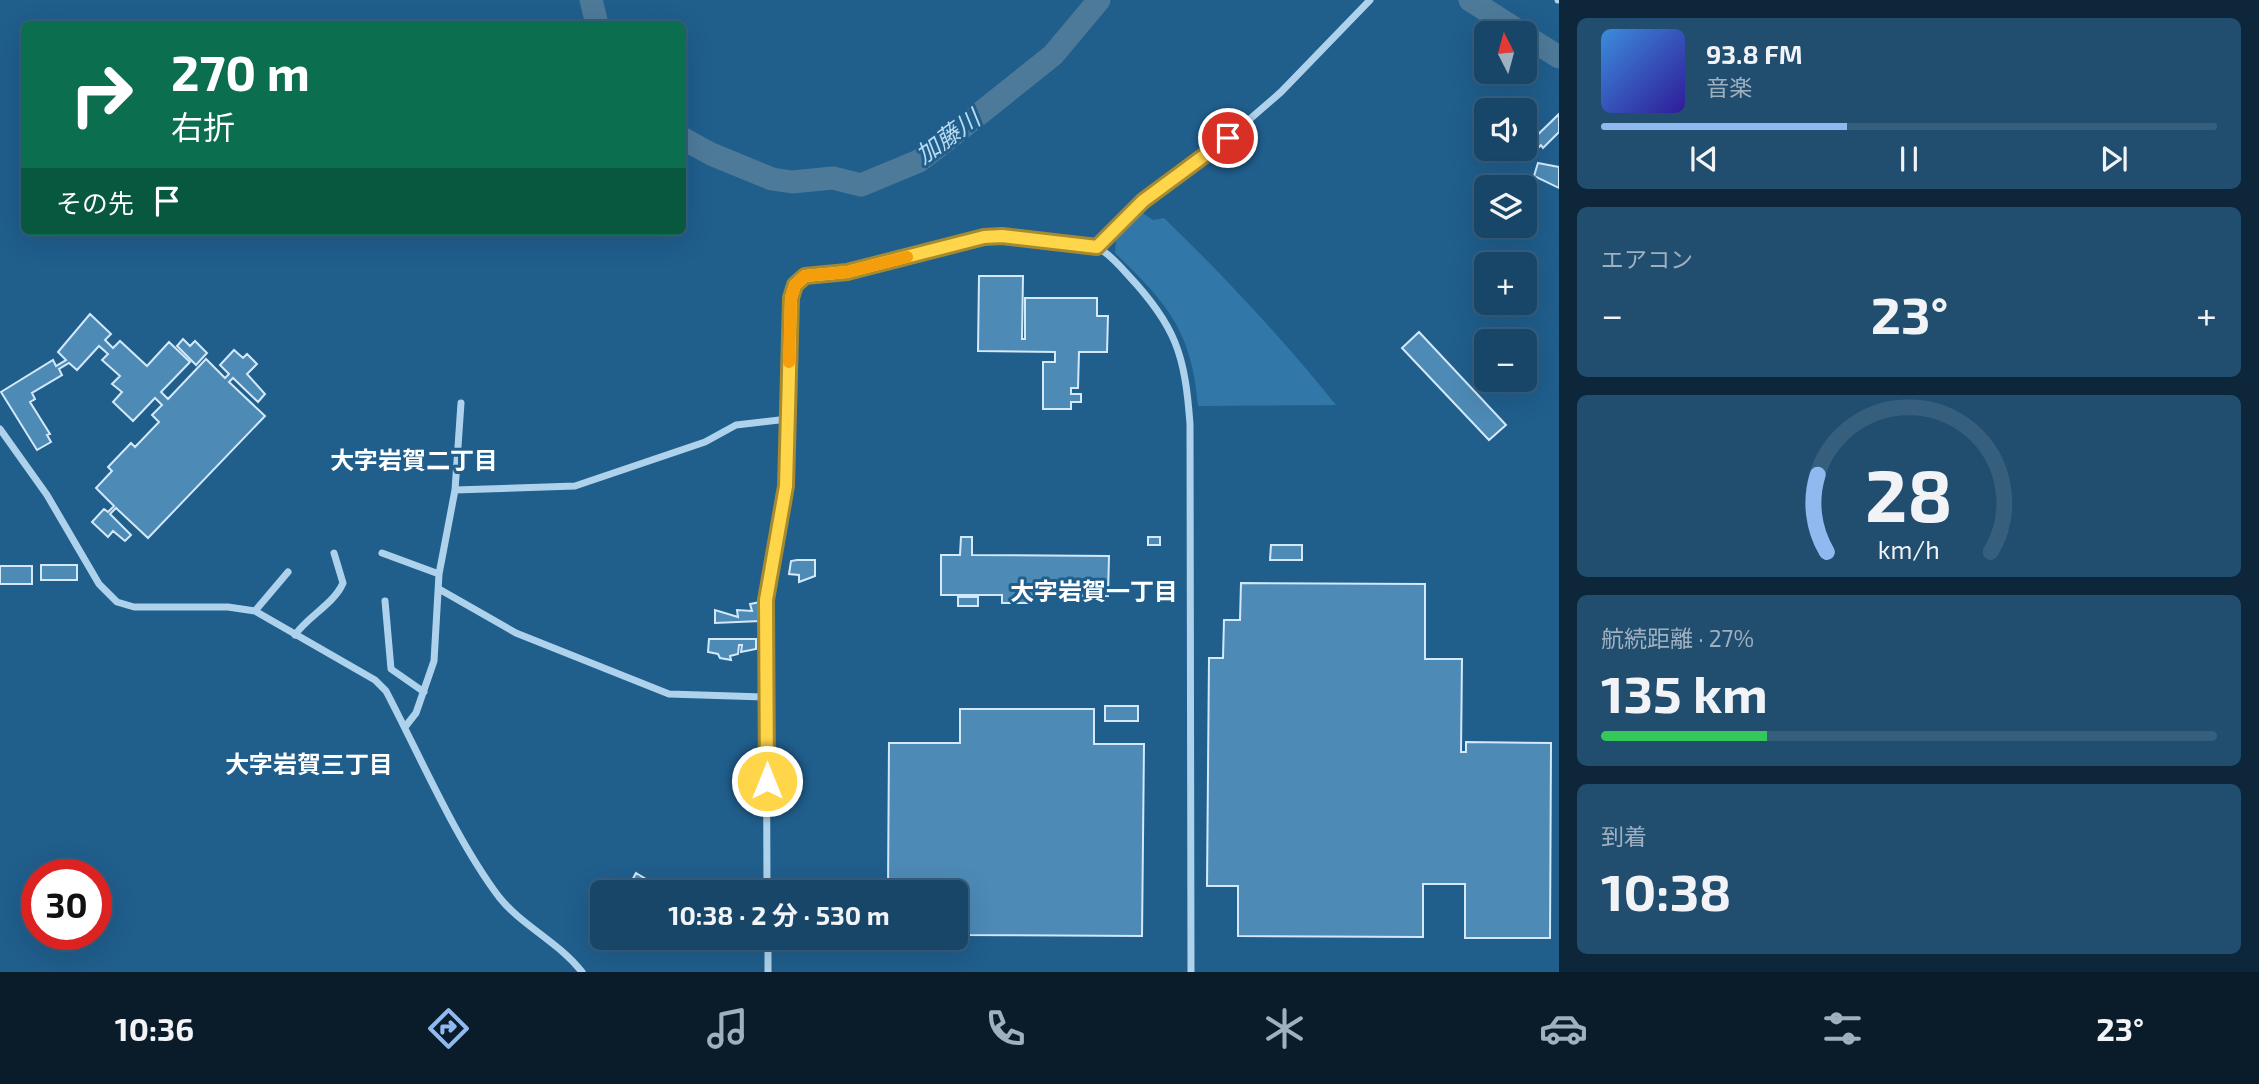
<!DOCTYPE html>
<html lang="ja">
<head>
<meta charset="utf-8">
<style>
  :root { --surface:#184669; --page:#214d6f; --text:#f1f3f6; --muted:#9fb1c0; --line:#365e7d; --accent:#90b9f0 }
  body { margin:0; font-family:"Exo 2","Noto Sans JP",sans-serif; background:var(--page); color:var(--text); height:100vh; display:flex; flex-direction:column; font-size:26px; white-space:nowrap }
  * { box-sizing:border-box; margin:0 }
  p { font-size:23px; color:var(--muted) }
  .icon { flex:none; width:38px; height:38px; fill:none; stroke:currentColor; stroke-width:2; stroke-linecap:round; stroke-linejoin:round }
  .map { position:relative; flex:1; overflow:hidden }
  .panel { display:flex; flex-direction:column; gap:18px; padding:18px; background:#0d263a; width:700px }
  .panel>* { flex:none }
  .banner { position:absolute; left:21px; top:21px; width:665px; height:214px; border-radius:10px; box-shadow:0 7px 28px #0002,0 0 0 2px var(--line); background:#0b6e4f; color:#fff; overflow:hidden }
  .needle { width:46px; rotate:354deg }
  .controls { position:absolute; left:1474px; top:21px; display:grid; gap:14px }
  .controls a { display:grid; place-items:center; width:63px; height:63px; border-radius:10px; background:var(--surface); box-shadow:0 7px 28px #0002,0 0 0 2px var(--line); font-size:35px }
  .speed { position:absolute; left:21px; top:859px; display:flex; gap:14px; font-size:35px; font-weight:700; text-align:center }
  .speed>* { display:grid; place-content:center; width:91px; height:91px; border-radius:50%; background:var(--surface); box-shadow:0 7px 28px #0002,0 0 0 2px var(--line); line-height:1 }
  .speed .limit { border:10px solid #d22; background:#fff; color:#111 }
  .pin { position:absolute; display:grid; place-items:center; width:60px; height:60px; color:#fff; margin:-30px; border:4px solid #fff; border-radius:50%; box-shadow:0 2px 7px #0007 }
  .me { position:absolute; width:77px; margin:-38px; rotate:0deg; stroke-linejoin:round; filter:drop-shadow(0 0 5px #0008) }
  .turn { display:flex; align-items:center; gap:24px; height:147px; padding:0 35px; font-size:32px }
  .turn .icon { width:91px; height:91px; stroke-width:2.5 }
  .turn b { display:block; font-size:49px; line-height:60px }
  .then { display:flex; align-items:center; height:66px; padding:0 35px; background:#0003; gap:14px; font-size:26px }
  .big { font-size:52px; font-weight:700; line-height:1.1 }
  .panel .widget { flex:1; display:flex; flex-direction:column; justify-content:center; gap:10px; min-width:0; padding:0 24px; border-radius:10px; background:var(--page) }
  .panel .dial { align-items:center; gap:0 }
  .dial svg { height:182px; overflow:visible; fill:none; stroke:var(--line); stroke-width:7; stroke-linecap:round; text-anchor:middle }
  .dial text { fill:var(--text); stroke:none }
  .song { display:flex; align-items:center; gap:21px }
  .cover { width:84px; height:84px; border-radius:10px; background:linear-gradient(135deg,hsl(210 70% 55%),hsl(250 70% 35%)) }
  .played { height:7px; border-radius:4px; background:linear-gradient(90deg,var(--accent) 40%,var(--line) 40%) }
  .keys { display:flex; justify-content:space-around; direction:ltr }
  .heat { display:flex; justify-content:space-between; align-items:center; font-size:38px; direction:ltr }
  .charge { height:10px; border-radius:5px; background:linear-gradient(90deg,#34c759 27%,var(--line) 0) }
  .trip { position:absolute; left:590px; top:880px; width:378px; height:70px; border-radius:10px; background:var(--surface); box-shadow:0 7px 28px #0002,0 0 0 2px var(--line); font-weight:700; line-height:70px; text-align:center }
  .tabs { display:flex; height:112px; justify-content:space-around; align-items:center; background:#0a1c2a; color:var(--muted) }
  .tabs .icon { width:49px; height:49px }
  .tabs .selected { color:var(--accent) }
  .tabs b { font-size:32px; color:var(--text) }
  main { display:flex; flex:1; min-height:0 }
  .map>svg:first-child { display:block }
  .green { fill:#3177a8 }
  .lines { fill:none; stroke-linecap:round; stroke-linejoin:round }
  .river { stroke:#4e7a99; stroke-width:23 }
  .building { fill:#4d8ab6; stroke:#d3e9f9; stroke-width:2 }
  .street { stroke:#aed2ec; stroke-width:7 }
  .route-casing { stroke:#a68a30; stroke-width:18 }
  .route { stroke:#ffd54a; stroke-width:12 }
  .slow { stroke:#f59e0b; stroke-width:12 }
  .labels { text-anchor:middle; stroke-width:6; stroke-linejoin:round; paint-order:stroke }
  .water-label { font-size:24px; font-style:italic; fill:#badcf3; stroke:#205e8c }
  .neighbourhood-label { font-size:24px; font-weight:bold; fill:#fff; stroke:#205e8c }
</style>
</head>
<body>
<main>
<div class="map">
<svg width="1559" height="972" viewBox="0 0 1559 972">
  <rect width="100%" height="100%" fill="#205e8c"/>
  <path class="green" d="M 1141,212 L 1153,220 L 1164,218 C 1225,277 1283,339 1336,405 L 1198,406 C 1192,331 1167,303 1115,253 L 1116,240 Z"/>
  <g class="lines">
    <path class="river" d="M 591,0 L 597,24
      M 1470,0 L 1522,33
      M 1524,35 L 1559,57
      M 682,138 L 711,154 L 772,179 L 792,182 L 833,178 L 861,185 L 919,161 L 949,138 L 1053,55 L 1099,0"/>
  </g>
  <path class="building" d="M 1559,114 L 1559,132 L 1543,148 L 1541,145 L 1532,154 L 1525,147 Z
    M 1538,163 L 1559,167 L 1559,188 L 1534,176 Z
    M 979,276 L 1023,276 L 1022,339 L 1025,339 L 1025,298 L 1097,298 L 1097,316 L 1108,316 L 1107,352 L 1079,352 L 1078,388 L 1071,388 L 1071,394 L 1081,394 L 1081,402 L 1071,402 L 1071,409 L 1043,409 L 1043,362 L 1055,362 L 1055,352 L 978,351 Z
    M 90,314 L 111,334 L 105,340 L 113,348 L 120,341 L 147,366 L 169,342 L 190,362 L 161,392 L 168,399 L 206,359 L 225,378 L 229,374 L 220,365 L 234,350 L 243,358 L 247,354 L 257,364 L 247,374 L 265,394 L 258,402 L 233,378 L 229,382 L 265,416 L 148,538 L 116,508 L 110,514 L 131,535 L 125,541 L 113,531 L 108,537 L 92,522 L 104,509 L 108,512 L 114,506 L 96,488 L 112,471 L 108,467 L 131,443 L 135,447 L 159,422 L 152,415 L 162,405 L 155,398 L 133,421 L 113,402 L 122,392 L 112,384 L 120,376 L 102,360 L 108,354 L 99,346 L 77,370 L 69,363 L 59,369 L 62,375 L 32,393 L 35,399 L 30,402 L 50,434 L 47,435 L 51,442 L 37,450 L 1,392 L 53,360 L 56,366 L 66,360 L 58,352 Z
    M 1419,332 L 1506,425 L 1489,440 L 1402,348 Z
    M 183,339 L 190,346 L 195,341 L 207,353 L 196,365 L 177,346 Z
    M 961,537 L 972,537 L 972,555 L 1109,556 L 1108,596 L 1032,595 L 1032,603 L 1002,603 L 1002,595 L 941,595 L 941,555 L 960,555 Z
    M 1148,537 L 1160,537 L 1160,545 L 1148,545 Z
    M 1271,545 L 1302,545 L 1302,560 L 1270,560 Z
    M 797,560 L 815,560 L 815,576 L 799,582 L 799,575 L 789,574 L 791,561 Z
    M 41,565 L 77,565 L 77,580 L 41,580 Z
    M 0,566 L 32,566 L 32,584 L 0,584 Z
    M 1241,583 L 1425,584 L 1425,659 L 1462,659 L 1461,752 L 1466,752 L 1466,742 L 1551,743 L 1550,938 L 1465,938 L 1465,884 L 1423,884 L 1423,937 L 1238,936 L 1238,886 L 1207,886 L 1209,658 L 1223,658 L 1224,620 L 1240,620 Z
    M 958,597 L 978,597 L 978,606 L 958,606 Z
    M 760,602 L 760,621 L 715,623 L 715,610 L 738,617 L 737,610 L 752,611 L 750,604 Z
    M 709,639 L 756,639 L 756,649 L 741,652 L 742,645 L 739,645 L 738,654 L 730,656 L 731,660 L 720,658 L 718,654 L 708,652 Z
    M 1105,706 L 1138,706 L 1138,721 L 1105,721 Z
    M 960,709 L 1094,709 L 1094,744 L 1144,744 L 1142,936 L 956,935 L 956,892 L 888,892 L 889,743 L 960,743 Z
    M 636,873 L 646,879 L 639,892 L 626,892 Z"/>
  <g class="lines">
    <path class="street" d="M 1558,0 L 1559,0
      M 1097,247 L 1143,200 L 1228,138 L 1281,92 L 1370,0
      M 0,429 L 47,495 L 99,584 L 117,602 L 134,607 L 228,607 L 255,611 L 375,680 L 386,691 C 420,756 456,840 499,897 C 522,926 559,942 582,972
      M 455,490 L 575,486 L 705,442 L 736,425 L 788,419
      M 382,553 L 439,574
      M 439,589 L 516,633 L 669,694 L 767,697
      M 385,601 L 391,669 L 424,692
      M 255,611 L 288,572
      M 295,635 C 308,616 334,604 343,583 L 334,553
      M 405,727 L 416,713 L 434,661 L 439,574 L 455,490 L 461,403
      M 767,892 L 766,600 L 787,487 L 791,298 L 795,285 L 805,277 L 847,272 L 984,237 C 1009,235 1072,237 1096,247 C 1107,251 1120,266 1128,275 C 1176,326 1185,355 1190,424 L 1191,972
      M 768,938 L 768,972"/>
  </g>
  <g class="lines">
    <g class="route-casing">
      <path id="route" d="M 767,781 L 766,600 L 786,486 L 791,298 L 795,285 L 805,276 L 847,272 L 984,237 L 1002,236 L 1097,247 L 1143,201 L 1228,138"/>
    </g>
    <use href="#route" class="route"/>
    <path class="slow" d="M 789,362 L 791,298 L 795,285 L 805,276 L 847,272 L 907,257"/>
  </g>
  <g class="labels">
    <g class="water-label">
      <text transform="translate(948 137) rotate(-36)" y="8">加藤川</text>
    </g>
    <g class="neighbourhood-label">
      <text x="414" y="469">大字岩賀二丁目</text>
      <text x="1094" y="600">大字岩賀一丁目</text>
      <text x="309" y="773">大字岩賀三丁目</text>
    </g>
  </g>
</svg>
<div class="controls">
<a><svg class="needle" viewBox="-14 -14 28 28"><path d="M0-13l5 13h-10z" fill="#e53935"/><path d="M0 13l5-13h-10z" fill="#9fb1c0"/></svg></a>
<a><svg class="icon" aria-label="sound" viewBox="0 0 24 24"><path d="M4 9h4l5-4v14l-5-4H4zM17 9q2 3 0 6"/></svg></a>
<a><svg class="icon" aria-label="layers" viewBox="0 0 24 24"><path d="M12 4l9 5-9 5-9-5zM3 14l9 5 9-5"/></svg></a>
<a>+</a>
<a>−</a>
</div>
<div class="speed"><div class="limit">30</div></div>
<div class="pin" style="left:1228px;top:138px;background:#d93025"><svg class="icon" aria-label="arrive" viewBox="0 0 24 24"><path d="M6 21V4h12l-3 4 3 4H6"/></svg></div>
<svg class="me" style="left:767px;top:781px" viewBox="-20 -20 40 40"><circle r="17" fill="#ffd54a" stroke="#fff" stroke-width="3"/><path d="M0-11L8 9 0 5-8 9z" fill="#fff"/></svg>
<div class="trip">10:38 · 2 分 · 530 m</div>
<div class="banner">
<div class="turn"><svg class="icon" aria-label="right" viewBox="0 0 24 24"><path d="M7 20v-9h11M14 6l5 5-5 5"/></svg><div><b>270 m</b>右折</div></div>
<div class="then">その先<svg class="icon" aria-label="arrive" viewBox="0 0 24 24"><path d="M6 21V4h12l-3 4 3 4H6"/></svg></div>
</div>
</div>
<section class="panel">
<div class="widget">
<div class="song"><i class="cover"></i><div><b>93.8 FM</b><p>音楽</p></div></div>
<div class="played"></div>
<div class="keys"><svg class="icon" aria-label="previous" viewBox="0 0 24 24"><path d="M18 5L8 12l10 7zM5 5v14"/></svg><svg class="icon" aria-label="pause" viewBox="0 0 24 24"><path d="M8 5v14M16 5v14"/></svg><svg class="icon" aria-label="next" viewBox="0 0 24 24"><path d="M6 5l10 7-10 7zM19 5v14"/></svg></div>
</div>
<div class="widget"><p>エアコン</p>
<div class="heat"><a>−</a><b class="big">23°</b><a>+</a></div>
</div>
<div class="widget dial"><svg viewBox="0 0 100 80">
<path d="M14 69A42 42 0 1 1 86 69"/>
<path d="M14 69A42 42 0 0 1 10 35" stroke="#90b9f0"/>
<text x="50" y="56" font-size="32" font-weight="700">28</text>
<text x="50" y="72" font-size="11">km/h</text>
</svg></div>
<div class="widget"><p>航続距離 · 27%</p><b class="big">135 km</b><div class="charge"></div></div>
<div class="widget"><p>到着</p><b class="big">10:38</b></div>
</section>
</main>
<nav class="tabs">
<b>10:36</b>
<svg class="icon selected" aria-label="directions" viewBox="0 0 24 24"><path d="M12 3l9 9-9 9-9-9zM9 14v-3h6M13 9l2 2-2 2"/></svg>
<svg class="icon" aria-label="music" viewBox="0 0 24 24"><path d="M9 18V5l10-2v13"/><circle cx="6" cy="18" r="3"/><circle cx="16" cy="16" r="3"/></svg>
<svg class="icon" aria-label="phone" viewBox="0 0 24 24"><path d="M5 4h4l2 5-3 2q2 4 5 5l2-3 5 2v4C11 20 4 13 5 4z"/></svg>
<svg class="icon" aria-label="climate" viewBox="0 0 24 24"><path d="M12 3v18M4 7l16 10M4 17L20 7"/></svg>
<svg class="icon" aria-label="car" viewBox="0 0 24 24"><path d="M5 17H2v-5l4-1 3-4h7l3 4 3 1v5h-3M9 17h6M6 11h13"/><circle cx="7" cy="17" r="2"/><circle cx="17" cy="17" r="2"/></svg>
<svg class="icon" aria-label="filters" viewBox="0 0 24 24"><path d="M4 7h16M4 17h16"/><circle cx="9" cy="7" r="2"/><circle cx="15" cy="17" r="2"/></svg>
<b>23°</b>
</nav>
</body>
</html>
